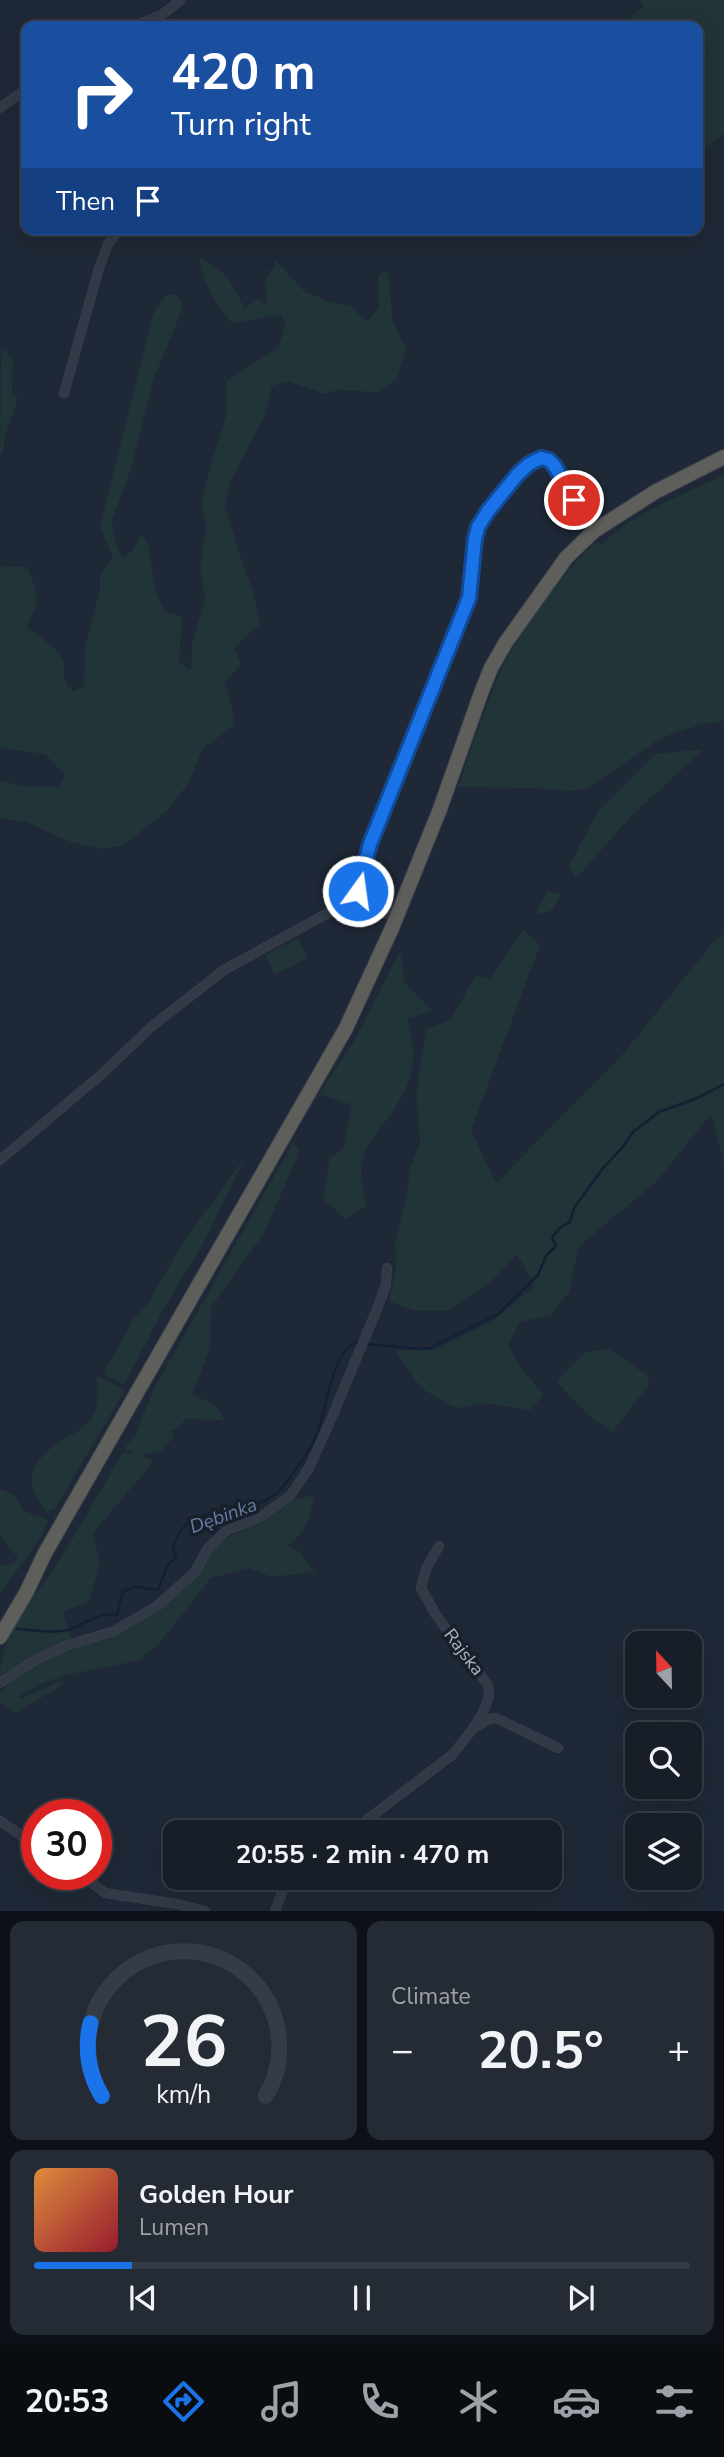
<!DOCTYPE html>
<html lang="en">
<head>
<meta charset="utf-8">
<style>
  :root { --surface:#171e28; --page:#242b34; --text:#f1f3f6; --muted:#9ea2a8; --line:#363c45; --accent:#1a73e8 }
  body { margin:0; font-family:"Nunito Sans",sans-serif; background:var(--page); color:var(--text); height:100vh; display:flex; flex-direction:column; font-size:26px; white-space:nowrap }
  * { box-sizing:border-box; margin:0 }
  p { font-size:23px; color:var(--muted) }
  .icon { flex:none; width:38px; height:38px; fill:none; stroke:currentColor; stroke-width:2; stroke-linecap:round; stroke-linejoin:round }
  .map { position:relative; height:1911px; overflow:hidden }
  .side { display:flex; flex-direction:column; gap:10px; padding:10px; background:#0d1016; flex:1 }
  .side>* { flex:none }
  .hud { position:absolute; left:21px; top:21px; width:682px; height:214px; border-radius:14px; box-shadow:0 7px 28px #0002,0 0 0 2px var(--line); background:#1a4fa0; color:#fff; overflow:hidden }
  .needle { width:46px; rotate:338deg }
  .fabs { position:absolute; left:625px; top:1631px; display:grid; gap:14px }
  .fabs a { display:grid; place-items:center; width:77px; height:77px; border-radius:14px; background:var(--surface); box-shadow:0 7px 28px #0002,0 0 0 2px var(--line); font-size:35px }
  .speed { position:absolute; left:21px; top:1799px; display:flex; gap:14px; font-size:35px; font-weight:700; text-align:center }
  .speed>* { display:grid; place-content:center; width:91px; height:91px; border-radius:50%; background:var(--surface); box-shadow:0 7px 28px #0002,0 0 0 2px var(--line); line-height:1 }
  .speed .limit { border:10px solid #d22; background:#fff; color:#111 }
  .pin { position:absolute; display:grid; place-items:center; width:60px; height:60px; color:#fff; margin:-30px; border:4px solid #fff; border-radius:50%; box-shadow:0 2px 7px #0007 }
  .me { position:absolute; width:77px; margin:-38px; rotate:14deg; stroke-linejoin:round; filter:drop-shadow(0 0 5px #0008) }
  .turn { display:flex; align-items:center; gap:24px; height:147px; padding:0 35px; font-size:32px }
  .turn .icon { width:91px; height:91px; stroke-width:2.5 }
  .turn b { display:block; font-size:49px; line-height:60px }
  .then { display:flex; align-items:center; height:66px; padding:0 35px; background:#0003; gap:14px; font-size:26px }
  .big { font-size:52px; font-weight:700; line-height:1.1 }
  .side .card { flex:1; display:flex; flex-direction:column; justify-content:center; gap:10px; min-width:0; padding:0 24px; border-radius:14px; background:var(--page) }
  .side .dial { align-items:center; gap:0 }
  .dial svg { height:182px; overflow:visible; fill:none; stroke:var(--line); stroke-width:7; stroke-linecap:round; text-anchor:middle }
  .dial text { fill:var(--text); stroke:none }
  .song { display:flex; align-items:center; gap:21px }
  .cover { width:84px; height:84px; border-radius:10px; background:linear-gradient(135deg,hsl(30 70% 55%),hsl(350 70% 35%)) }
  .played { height:7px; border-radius:4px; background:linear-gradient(90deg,var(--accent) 15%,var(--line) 15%) }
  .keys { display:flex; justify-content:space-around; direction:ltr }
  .heat { display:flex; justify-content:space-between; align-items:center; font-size:38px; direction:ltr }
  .side .tiles { flex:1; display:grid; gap:10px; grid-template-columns:1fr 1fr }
  .card:last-child { grid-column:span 2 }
  .trip { position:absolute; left:163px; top:1820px; width:399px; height:70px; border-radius:14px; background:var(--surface); box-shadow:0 7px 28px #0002,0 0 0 2px var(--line); font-weight:700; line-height:70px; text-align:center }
  .dock { display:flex; height:112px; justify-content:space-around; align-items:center; background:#090c10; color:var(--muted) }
  .dock .icon { width:49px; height:49px }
  .dock .on { color:var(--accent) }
  .dock b { font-size:32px; color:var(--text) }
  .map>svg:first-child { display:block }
  .green { fill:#213437 }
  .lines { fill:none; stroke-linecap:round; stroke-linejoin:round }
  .stream { stroke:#132033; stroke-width:2.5 }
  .minor-casing { stroke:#3c4450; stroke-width:10 }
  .trunk-casing { stroke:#3a424e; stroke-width:16 }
  .minor { stroke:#323a47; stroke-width:9 }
  .trunk { stroke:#5e5e5b; stroke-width:14 }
  .route-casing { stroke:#114b97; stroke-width:18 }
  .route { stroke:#1a73e8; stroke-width:12 }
  .labels { text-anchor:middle; stroke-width:7; stroke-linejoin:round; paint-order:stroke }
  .street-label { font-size:18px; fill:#acb5c4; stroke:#18202b }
  .water-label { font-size:19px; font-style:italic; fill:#657ea3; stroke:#18202b }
</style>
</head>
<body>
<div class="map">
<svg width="724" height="1911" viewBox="0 0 724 1911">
  <rect width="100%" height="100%" fill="#1f2836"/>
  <path class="green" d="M 639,0 L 724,0 L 724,132 L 720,137 L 698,154 L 698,26 L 620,26 L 644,6 Z
    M 199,256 L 228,277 L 245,309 L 256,299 L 267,305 L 265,283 L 276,260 L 305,292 L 331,302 L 350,306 L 367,321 L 379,308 L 378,276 L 388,271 L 393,322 L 406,349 L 397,379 L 377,392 L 337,390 L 324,394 L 288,381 L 272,386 L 265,415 L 230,482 L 225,506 L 238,549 L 253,592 L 260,624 L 234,647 L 241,664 L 225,683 L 232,707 L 234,726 L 203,748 L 189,782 L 169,809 L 123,846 L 100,849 L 68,841 L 26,822 L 0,818 L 0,781 L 28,787 L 60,787 L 65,775 L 45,754 L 0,748 L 0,566 L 27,567 C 38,595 42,600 26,626 C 37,635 58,647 63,661 C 68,678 58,674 73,692 L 84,686 L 85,648 L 100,589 L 100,574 L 113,558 L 100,527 L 153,314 L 166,295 L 177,295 L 183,307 L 153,381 L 131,468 L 112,520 L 115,541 L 122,558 L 131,552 L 142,535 L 148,543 L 156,594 L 166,612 L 182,617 L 179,662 L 191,671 L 192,643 L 205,600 L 200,568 L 206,528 L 202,502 L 209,470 L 227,413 L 226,381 L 278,348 L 286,323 L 280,315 L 232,323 C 216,303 202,283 199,256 Z
    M 1,348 L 13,358 L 12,393 L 18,398 L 5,436 L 3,452 L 0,456 Z
    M 724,475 L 724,721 L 702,724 L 661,738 L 589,787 L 573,791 L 532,788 L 458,787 C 471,750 483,712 499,675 C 516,636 565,569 597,541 L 602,544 C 633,513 685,494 724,475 Z
    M 704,749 L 630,817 L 576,879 L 569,866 L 598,811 L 655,754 Z
    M 547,891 L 561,894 L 552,910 L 535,916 Z
    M 523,929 L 540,945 L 471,1130 L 496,1183 L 618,1060 L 715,940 L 724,933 L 724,1163 L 711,1114 L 656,1182 L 579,1246 L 569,1292 L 551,1315 L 520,1322 L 508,1345 L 521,1368 L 544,1395 L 530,1410 L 485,1403 L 459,1408 L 446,1403 L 421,1388 L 395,1350 L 433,1350 L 492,1321 L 535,1286 L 517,1254 L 489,1284 L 447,1311 L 415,1311 L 389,1301 L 396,1268 L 395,1242 L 406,1199 L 410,1168 L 420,1143 L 416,1095 L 426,1029 L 451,1019 L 476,975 L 491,979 Z
    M 298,938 L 308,958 L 275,975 L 265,955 Z
    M 401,949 L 404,982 L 433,1011 L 407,1019 C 421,1063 410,1089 383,1125 C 374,1137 365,1147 362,1162 C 359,1175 364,1193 366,1206 L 346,1219 L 323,1199 L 330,1157 L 343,1150 L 352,1105 L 319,1094 L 354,1041 Z
    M 293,1143 L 299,1148 L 295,1162 L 264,1233 L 211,1307 L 210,1348 L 192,1395 L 216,1405 L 224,1420 L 186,1419 L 176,1430 L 171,1430 L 174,1437 L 161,1451 L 140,1456 L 154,1461 L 93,1533 L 100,1564 L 89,1601 L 63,1612 L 72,1640 L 34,1656 L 0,1676 C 0,1633 35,1598 57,1563 C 81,1527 101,1489 123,1452 L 135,1455 L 125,1448 L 136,1433 L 153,1390 Z
    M 246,1156 L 203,1244 L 165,1306 L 124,1385 L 103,1374 L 134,1318 L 148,1303 L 184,1241 Z
    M 609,1349 L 648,1376 L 649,1385 L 612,1432 L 593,1419 L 556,1381 L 585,1352 Z
    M 97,1376 L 125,1390 L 55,1509 L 47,1512 C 23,1486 28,1465 56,1444 C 70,1434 85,1431 94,1414 C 99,1404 97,1387 97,1376 Z
    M 0,1489 L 15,1495 L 23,1511 L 45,1518 L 48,1521 L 41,1537 L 0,1594 L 0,1566 L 13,1563 L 18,1558 L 0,1536 Z
    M 314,1496 C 309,1521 308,1529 288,1545 L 300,1552 L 315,1572 L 271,1577 L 249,1568 L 211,1578 L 162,1640 L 141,1659 L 110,1667 L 69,1674 L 45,1682 L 18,1697 L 23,1698 L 61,1681 L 65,1683 L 17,1713 L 0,1703 L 0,1693 C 42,1643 111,1648 159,1609 C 179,1593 193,1567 212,1549 C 227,1535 245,1531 262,1520 C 285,1507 285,1498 314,1496 Z"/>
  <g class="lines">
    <path class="stream" d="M 367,1344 L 420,1349 L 430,1348 L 498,1314 L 538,1275 L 546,1256 L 556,1246 L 552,1237 L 560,1228 L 570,1222 L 574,1208 L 603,1168 L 623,1147 L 633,1132 L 659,1112 L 697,1098 L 724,1084
      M 17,1629 L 53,1632 L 68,1630 L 102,1615 L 117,1615 L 123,1591 L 137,1587 L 158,1590 L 167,1566 L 176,1557 L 173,1547 C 176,1539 180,1530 187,1524 C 209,1503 259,1519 285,1484 C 298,1467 312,1449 319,1429 C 326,1407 333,1350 357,1342"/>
    <g class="minor-casing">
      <path id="minor" d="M 134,26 L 163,14 L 181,0
        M 0,108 L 26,89
        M 64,393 L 99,268 L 108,244 L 120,229
        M 396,919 L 382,911 L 358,891 L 370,844 L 469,598 L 475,539 L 478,527 L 518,474 L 535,460 L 549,460 L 558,470 L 574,500 L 603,524
        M 0,1160 L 103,1073 L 151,1027 L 224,970 L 339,907 L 358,891
        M 0,1683 L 37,1659 L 68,1645 L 114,1631 L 157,1606 L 195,1572 L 208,1548 L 226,1531 L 260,1517 L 290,1496 L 309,1468 L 332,1417 L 377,1309 L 386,1285 L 387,1268
        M 478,1726 L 489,1719 L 496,1718 L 558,1748
        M 0,1821 L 37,1846
        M 351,1832 L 452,1755 L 472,1730 L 483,1712 L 489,1696 L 488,1685 L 436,1615 L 421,1588 L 426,1569 L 439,1546
        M 80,1874 L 105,1893 L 177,1904 L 205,1911
        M 275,1911 L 285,1885 L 294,1878"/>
    </g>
    <g class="trunk-casing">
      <path id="trunk" d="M 0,1637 L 26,1593 L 45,1553 L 346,1028 L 392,928 L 440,809 L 481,693 L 491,668 L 506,642 L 566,558 L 594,531 L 655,492 L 724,457"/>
    </g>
    <use href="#minor" class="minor"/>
    <use href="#trunk" class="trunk"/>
  </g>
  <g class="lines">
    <g class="route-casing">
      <path id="route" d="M 358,891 L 370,844 L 469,598 L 475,539 L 478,527 L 488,511 L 518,474 L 529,464 L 541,458 L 549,460 L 554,465 L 574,500"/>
    </g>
    <use href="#route" class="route"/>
  </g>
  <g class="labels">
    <g class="street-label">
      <text transform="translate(464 1652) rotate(53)" y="6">Rajska</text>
    </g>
    <g class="water-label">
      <text transform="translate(223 1515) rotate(-20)" y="7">Dębinka</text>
    </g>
  </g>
</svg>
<div class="fabs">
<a><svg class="needle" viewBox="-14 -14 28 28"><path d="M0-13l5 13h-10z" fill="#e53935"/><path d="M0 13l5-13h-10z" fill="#9ea2a8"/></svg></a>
<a><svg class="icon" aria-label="search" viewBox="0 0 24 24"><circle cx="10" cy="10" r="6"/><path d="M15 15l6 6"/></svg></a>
<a><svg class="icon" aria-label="layers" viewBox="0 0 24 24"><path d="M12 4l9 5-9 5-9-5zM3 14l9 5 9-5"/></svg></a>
</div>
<div class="speed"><div class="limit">30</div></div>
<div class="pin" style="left:574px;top:500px;background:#d93025"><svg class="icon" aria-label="arrive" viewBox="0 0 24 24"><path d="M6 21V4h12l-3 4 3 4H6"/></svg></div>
<svg class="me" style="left:358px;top:891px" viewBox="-20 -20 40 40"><circle r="17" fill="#1a73e8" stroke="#fff" stroke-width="3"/><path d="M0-11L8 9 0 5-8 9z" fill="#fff"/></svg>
<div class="trip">20:55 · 2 min · 470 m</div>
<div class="hud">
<div class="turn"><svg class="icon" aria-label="right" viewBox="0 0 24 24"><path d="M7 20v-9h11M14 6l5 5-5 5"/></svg><div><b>420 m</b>Turn right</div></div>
<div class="then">Then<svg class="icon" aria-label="arrive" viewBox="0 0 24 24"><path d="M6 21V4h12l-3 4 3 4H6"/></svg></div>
</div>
</div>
<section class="side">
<div class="tiles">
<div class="card dial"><svg viewBox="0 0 100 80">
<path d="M14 69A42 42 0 1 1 86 69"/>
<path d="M14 69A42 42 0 0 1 9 37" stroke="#1a73e8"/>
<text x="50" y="56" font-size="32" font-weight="700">26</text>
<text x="50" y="72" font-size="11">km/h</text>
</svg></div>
<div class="card"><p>Climate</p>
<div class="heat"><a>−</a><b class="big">20.5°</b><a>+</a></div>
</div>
<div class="card">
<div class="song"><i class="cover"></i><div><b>Golden Hour</b><p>Lumen</p></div></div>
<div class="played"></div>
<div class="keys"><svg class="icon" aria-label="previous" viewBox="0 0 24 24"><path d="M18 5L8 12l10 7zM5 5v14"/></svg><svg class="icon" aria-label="pause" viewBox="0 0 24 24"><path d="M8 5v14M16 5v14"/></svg><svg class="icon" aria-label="next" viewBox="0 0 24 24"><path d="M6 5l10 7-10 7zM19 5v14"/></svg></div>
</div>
</div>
</section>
<nav class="dock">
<b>20:53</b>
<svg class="icon on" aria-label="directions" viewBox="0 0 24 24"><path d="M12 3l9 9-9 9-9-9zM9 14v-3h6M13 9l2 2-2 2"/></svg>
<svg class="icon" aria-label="music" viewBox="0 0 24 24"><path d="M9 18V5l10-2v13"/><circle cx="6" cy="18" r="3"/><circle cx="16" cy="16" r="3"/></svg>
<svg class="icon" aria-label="phone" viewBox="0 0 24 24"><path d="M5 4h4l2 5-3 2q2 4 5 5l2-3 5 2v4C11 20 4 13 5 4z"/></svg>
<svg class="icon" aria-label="climate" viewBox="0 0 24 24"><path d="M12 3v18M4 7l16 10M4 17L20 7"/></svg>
<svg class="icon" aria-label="car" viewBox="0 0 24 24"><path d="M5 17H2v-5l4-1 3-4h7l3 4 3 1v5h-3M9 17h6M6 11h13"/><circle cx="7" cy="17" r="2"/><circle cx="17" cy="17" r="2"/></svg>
<svg class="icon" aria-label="filters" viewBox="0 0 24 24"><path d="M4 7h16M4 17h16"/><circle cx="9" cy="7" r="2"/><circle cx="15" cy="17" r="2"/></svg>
</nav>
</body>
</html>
